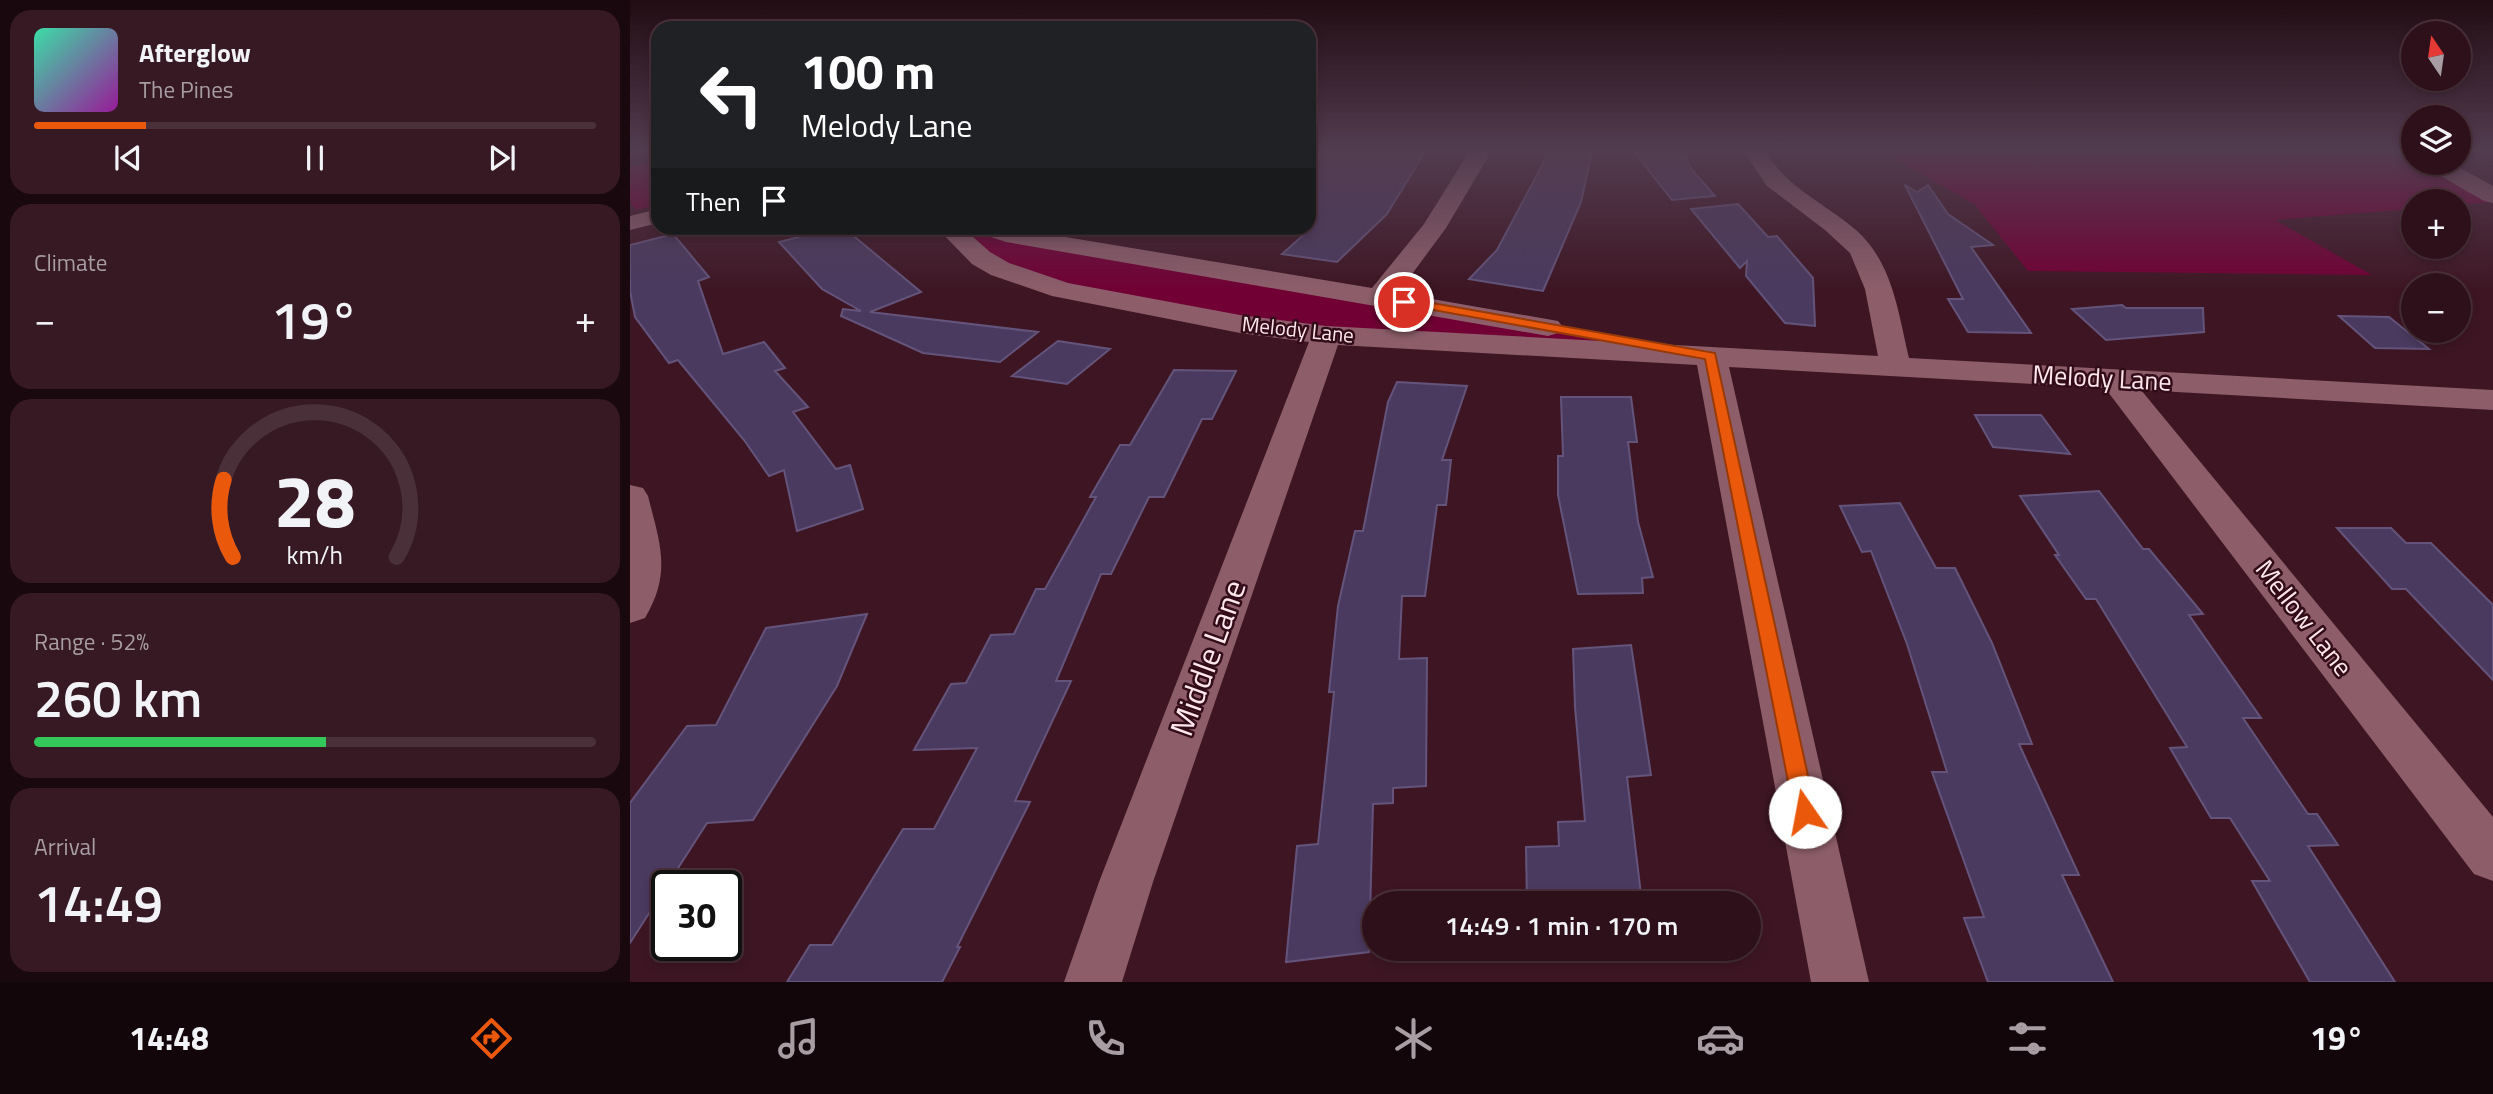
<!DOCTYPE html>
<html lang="en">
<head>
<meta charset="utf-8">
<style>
  :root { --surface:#2e101a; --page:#361923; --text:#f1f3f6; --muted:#a79da2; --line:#493039; --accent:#ea580c }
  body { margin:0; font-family:"Titillium Web",sans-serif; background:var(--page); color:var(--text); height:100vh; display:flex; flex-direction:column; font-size:26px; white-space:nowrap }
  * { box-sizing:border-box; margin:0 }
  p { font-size:23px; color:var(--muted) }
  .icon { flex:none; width:38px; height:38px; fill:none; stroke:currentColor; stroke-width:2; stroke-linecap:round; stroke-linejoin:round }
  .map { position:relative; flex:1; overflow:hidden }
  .details { display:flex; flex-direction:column; gap:10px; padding:10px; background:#19090e; width:630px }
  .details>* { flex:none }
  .hud { position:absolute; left:21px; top:21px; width:665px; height:214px; border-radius:21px; box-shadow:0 4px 10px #0003,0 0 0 2px var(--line); background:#202124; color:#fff; overflow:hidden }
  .needle { width:46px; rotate:347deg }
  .fabs { position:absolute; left:1771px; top:21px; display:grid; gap:14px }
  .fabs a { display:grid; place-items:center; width:70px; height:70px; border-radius:50%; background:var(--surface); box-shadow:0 4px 10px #0003,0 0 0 2px var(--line); font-size:35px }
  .speed { position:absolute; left:21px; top:870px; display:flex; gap:14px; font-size:35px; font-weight:700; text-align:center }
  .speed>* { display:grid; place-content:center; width:91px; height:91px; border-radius:50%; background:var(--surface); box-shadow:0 4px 10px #0003,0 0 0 2px var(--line); line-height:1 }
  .speed .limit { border:4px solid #111; border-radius:10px; background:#fff; color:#111 }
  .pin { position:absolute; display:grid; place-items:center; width:60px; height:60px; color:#fff; margin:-30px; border:4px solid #fff; border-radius:50%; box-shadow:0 2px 7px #0007 }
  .me { position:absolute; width:77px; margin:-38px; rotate:348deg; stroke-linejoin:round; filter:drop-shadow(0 0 5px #0008) }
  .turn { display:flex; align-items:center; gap:24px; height:147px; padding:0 35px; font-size:32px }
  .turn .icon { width:91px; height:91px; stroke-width:2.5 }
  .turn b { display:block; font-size:49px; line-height:60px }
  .then { display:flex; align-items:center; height:66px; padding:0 35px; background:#0003; gap:14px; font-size:26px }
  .big { font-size:52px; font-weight:600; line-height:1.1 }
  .details .tile { flex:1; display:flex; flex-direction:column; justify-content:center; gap:10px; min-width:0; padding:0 24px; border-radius:21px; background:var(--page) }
  .details .dial { align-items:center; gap:0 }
  .dial svg { height:182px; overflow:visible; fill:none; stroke:var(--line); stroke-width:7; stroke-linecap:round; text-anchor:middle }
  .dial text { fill:var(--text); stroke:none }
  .song { display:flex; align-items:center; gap:21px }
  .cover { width:84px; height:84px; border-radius:10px; background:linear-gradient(135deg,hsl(160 70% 55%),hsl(300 70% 35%)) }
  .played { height:7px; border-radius:4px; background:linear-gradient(90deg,var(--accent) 20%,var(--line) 20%) }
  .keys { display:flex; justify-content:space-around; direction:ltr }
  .heat { display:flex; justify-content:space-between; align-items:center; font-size:38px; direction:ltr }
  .charge { height:10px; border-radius:5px; background:linear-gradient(90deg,#34c759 52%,var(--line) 0) }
  .trip { position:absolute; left:732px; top:891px; width:399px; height:70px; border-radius:35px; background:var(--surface); box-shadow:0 4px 10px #0003,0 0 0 2px var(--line); font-weight:600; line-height:70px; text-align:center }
  .tab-bar { display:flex; height:112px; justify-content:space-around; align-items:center; background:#12060a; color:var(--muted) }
  .tab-bar .icon { width:49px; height:49px }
  .tab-bar .active { color:var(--accent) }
  .tab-bar b { font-size:32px; color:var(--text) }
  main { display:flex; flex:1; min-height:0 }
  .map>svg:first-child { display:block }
  .green { fill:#710034 }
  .building { fill:#4a3a5f; stroke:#64547b; stroke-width:2 }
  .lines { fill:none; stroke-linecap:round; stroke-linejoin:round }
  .minor { fill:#8d5e6a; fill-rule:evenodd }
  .secondary { fill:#8d5e6a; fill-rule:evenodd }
  .route { fill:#ea580c; stroke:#983908; stroke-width:2 }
  .labels { text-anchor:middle; stroke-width:5; stroke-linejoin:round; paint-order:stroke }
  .far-street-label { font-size:21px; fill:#fee7ec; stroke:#330c19 }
  .street-label { font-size:26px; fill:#fee7ec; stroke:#330c19 }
  .near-street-label { font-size:32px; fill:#fee7ec; stroke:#330c19 }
</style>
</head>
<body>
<main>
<section class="details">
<div class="tile">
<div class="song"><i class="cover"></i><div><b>Afterglow</b><p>The Pines</p></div></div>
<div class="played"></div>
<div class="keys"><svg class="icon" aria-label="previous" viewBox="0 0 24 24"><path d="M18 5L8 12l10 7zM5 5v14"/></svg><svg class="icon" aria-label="pause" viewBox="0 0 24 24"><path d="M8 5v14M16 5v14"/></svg><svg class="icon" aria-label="next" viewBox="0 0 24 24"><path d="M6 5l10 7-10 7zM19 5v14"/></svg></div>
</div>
<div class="tile"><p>Climate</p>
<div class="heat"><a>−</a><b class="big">19°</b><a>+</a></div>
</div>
<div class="tile dial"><svg viewBox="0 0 100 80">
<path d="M14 69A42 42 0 1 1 86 69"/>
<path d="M14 69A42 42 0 0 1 10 35" stroke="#ea580c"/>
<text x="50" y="56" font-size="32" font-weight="700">28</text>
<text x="50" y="72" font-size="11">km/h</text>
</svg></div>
<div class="tile"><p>Range · 52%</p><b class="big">260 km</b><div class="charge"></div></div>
<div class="tile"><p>Arrival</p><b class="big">14:49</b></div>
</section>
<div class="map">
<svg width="1863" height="982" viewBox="0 0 1863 982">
  <rect width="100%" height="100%" fill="#3e1623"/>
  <path class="green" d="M 1261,152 L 1783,152 L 1783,163 L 1801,163 L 1863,198 L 1863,202 L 1829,205 L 1829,201 L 1783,201 L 1783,209 L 1645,220 L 1742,275 L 1398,271 L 1344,204 L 1262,157 Z
    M 28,161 L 28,205 L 6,210 L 0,202 L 0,167 Z
    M 326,228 L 350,228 L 373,235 L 1050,353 L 698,333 L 487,301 L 356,257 Z"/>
  <path class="building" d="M 679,152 L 795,152 L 757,214 L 707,262 L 652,254 L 679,230 Z
    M 919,152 L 962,152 L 951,202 L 913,291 L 839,279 L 867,250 Z
    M 1004,152 L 1053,152 L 1062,170 L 1085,196 L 1042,200 Z
    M 1275,185 L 1287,192 L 1298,185 L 1318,214 L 1363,245 L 1341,247 L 1401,333 L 1338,332 L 1318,299 L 1333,299 Z
    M 1108,204 L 1138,237 L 1147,236 L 1183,278 L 1185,326 L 1155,323 L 1116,276 L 1117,261 L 1110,268 L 1061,209 Z
    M 157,228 L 214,228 L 291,292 L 240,312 L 408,332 L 370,362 L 293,353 L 211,316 L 213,309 L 231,311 L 192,289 L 149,242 L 169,237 Z
    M 43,234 L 79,277 L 68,281 L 93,354 L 134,342 L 155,368 L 145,371 L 178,407 L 163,412 L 206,469 L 220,465 L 233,509 L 167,531 L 154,470 L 139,476 L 114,440 L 48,360 L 39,363 L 5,317 L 0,291 L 0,245 Z
    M 1492,305 L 1496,308 L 1573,308 L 1574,332 L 1476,340 L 1442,309 Z
    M 1709,316 L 1759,317 L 1799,349 L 1745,348 Z
    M 428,341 L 480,349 L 437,384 L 382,376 Z
    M 544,370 L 606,371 L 582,419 L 572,419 L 534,497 L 519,497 L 481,574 L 471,574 L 426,681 L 441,681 L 385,801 L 400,802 L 327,947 L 330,947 L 312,982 L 157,982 L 180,945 L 202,945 L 273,829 L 304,829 L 347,748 L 284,750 L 321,684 L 336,683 L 361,635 L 384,634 L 406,589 L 415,589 L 466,497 L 460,497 L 490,445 L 500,445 Z
    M 767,382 L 837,386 L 812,460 L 821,460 L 816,505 L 807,505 L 795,596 L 772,596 L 769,659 L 797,658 L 796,786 L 763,788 L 763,803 L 743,804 L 739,952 L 656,962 L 667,846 L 688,844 L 704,692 L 699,692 L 708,606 L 725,531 L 733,531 L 758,402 Z
    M 931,397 L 1001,397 L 1007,442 L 998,442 L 1008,522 L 1023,577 L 1012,578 L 1013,593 L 948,594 L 928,495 L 928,456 L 933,456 Z
    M 1345,415 L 1411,415 L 1440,454 L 1363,447 Z
    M 1469,491 L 1513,549 L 1519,549 L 1573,614 L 1559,615 L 1631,718 L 1613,718 L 1678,814 L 1687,814 L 1708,845 L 1678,846 L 1765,982 L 1680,982 L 1622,881 L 1640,881 L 1600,818 L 1581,818 L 1540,748 L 1557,747 L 1466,599 L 1456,599 L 1425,555 L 1429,555 L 1390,496 Z
    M 1270,503 L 1306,568 L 1325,568 L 1362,643 L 1402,744 L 1389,744 L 1449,875 L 1432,875 L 1483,982 L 1358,982 L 1334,918 L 1354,917 L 1302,772 L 1317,772 L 1277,644 L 1241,551 L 1232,552 L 1210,506 Z
    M 1707,528 L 1761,528 L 1776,543 L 1801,543 L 1863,605 L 1863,680 L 1776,589 L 1762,589 Z
    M 237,614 L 207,686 L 123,820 L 77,823 L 0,943 L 0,803 L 57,726 L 86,725 L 136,628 Z
    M 1001,645 L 1021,775 L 997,777 L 1012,903 L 897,903 L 896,847 L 929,846 L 928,822 L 955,821 L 945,707 L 943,649 Z"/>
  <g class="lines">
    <path class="minor" d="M 839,152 L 861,152 L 816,228 L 768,293 L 928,321 L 933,327 L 928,333 L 918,336 L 376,242 L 349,233 L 346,228 L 382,228 L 742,288 L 794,224 Z
      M 1114,152 L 1136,152 C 1157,188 1195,203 1226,230 C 1263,263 1268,312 1279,358 L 1863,390 L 1863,410 L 1511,390 L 1863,817 L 1863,881 L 1844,874 L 1475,388 L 1099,367 L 1239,982 L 1181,982 L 1067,365 L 708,345 L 523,882 L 492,982 L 434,982 L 469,882 L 679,342 L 610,333 L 422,296 L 361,275 L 342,264 L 307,228 L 333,228 L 360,252 L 379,263 L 438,283 L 610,315 L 696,326 L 1248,356 L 1235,289 L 1220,253 L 1195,230 L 1137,186 Z
      M 28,209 L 28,223 L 0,230 L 0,216 Z
      M 0,485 L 13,488 L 18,496 C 30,544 42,572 15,618 L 0,623 Z"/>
    <path class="secondary" d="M 1794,163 L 1821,163 L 1863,186 L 1863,203 L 1854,201 L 1797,168 Z"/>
  </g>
  <linearGradient id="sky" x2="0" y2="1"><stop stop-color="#220c13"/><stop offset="0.52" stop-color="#523c50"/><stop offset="1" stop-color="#523c50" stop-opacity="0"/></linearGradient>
  <rect width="1863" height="290" fill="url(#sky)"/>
  <path class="route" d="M 774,298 L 1085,353 L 1186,812 L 1183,819 L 1175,822 L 1167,819 L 1164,812 L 1075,359 L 770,304 L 770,299 Z"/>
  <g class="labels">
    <g class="far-street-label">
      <text transform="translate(668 330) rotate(6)" y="7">Melody Lane</text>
    </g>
    <g class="street-label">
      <text transform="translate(1472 378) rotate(3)" y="9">Melody Lane</text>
      <text transform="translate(1674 618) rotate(52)" y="9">Mellow Lane</text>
    </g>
    <g class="near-street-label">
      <text transform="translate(578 658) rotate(-70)" y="11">Middle Lane</text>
    </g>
  </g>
</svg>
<div class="fabs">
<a><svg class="needle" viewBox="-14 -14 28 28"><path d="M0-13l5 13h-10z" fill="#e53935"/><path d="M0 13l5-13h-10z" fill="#a79da2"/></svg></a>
<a><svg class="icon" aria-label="layers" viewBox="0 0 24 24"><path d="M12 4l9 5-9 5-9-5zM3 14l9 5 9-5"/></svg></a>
<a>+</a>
<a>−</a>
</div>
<div class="speed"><div class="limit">30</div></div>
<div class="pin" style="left:774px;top:302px;background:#d93025"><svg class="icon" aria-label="arrive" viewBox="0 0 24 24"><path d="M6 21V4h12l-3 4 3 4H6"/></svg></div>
<svg class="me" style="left:1175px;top:812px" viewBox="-20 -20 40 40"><circle r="19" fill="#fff"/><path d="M0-13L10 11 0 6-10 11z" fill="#ea580c"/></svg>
<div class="trip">14:49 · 1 min · 170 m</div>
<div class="hud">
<div class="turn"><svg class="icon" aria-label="left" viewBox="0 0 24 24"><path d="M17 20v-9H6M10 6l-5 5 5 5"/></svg><div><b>100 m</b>Melody Lane</div></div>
<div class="then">Then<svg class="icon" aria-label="arrive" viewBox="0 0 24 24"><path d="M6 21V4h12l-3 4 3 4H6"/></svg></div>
</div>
</div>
</main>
<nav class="tab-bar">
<b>14:48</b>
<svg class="icon active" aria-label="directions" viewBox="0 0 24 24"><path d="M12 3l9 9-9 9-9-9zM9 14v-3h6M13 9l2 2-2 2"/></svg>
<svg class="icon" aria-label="music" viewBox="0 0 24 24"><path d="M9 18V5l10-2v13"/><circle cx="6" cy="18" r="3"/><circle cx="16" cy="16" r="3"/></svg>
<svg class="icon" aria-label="phone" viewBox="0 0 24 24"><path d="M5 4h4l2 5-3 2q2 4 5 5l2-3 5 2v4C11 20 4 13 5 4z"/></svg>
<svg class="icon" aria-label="climate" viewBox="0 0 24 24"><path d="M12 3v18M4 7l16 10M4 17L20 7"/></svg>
<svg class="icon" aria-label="car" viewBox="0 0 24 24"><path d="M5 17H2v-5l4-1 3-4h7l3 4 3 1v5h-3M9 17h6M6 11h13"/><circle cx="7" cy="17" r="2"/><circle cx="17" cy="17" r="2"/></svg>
<svg class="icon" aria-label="filters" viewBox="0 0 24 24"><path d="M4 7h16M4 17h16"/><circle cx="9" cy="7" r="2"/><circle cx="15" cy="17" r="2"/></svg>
<b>19°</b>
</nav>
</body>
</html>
